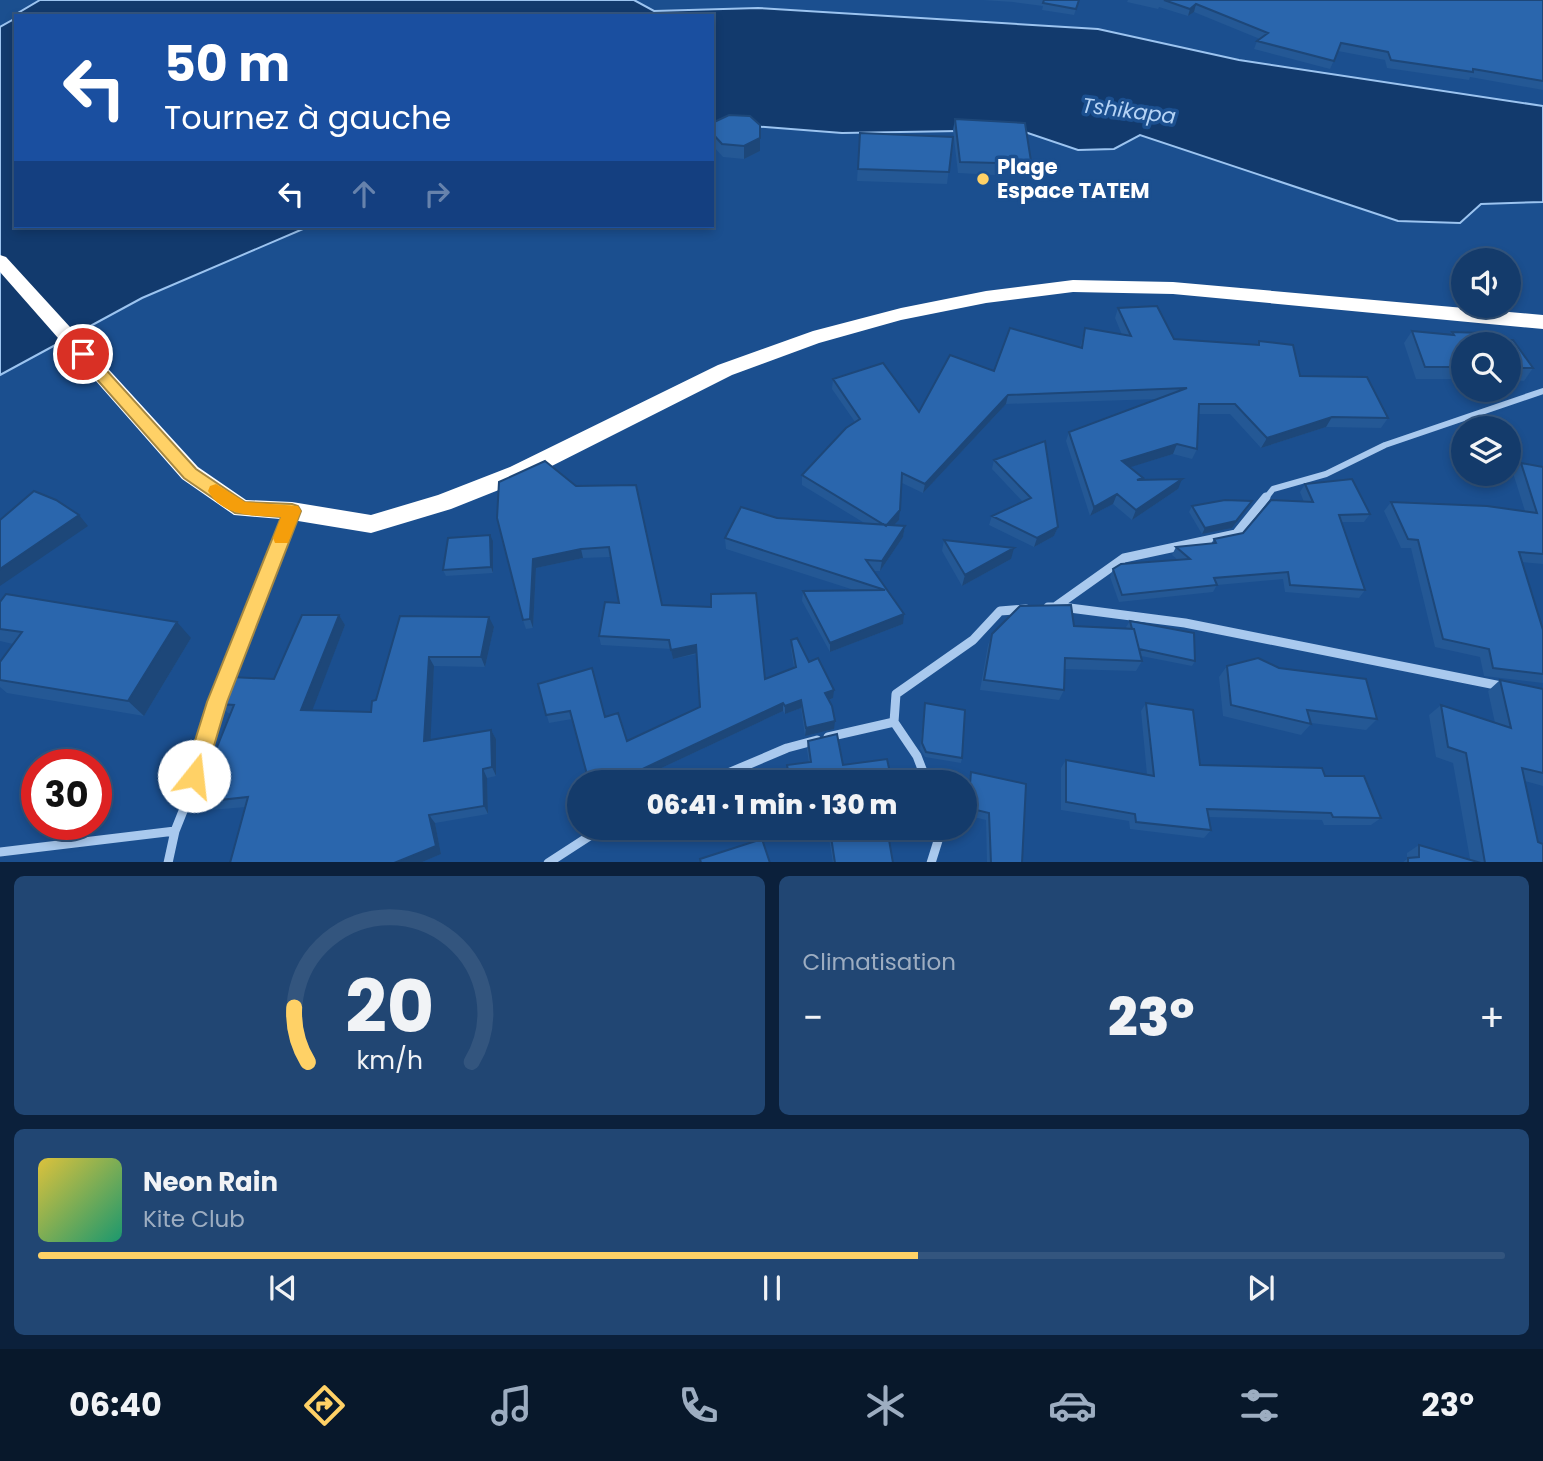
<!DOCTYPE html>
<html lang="fr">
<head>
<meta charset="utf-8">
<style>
  :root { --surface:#143b6b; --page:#214673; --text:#f1f3f6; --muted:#9dadc1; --line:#33557e; --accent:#ffd166 }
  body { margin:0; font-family:Poppins,sans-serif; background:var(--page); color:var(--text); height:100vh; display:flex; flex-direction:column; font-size:26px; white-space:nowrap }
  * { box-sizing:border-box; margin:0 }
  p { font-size:23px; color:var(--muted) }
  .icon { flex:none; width:38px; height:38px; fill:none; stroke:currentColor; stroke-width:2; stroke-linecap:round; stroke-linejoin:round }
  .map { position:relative; height:862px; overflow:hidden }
  .panel { display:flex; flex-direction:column; gap:14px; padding:14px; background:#0b203b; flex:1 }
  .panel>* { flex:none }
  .banner { position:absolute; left:14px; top:14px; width:700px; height:214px; border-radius:0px; box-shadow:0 4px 10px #0003,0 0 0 2px var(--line); background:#1a4fa0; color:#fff; overflow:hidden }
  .buttons { position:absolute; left:1451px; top:248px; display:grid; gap:14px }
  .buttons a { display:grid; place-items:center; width:70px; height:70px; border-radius:50%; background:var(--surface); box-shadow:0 4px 10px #0003,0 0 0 2px var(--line); font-size:35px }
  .speed { position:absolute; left:21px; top:749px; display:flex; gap:14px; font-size:35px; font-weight:700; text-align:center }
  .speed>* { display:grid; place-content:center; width:91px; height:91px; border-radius:50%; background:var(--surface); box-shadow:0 4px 10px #0003,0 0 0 2px var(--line); line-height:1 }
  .speed .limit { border:10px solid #d22; background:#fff; color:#111 }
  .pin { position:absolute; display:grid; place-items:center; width:60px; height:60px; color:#fff; margin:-30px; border:4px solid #fff; border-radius:50%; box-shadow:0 2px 7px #0007 }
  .me { position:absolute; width:77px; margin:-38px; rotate:16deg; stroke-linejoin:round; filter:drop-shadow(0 0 5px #0008) }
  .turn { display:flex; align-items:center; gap:24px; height:147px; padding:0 35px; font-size:32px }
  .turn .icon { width:91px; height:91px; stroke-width:2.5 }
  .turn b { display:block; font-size:49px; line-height:60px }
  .lanes { display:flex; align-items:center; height:66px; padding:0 35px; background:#0003; justify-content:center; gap:35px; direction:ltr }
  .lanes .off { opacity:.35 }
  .big { font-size:52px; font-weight:800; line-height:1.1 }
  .panel .tile { flex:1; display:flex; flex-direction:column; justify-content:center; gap:10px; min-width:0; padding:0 24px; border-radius:10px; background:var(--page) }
  .panel .dial { align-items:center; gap:0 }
  .dial svg { height:182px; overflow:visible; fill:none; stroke:var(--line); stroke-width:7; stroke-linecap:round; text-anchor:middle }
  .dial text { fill:var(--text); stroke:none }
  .song { display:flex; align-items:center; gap:21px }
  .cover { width:84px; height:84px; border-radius:10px; background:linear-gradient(135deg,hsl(50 70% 55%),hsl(160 70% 35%)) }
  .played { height:7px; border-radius:4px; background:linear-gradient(90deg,var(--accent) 60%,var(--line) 60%) }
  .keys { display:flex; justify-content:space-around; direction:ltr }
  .heat { display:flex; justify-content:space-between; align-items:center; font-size:38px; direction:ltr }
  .panel .tiles { flex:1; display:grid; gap:14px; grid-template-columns:1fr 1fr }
  .tile:last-child { grid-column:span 2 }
  .trip { position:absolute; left:567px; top:770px; width:410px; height:70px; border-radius:35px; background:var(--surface); box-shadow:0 4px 10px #0003,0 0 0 2px var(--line); font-weight:800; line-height:70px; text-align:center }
  .dock { display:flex; height:112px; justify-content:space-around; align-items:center; background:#08182b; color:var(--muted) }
  .dock .icon { width:49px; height:49px }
  .dock .active { color:var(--accent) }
  .dock b { font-size:32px; color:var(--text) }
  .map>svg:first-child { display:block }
  .water { fill:#123a6d; stroke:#9cc4f0; stroke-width:2 }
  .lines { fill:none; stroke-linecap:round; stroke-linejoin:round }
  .street-far1 { stroke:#a9c9ee; stroke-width:6 }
  .street { stroke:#a9c9ee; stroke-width:9 }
  .highway { fill:#fff; fill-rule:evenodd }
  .wall { fill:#245895 }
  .shaded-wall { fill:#1d4779 }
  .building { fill:#2a66ad; stroke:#1d4779; stroke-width:2 }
  .route { fill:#ffd166; stroke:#a68842; stroke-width:2 }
  .slow { fill:#f59e0b }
  .poi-dot { fill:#ffd166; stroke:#1b4f8f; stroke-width:2.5 }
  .labels { text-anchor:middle; stroke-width:7; stroke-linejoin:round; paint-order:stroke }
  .far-water-label { font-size:21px; font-style:italic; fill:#b5d3f5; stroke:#1b4f8f }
  .far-poi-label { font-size:21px; font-weight:bold; fill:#fff; stroke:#1b4f8f; text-anchor:start }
</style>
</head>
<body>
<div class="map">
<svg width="1543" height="863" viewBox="0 0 1543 863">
  <rect width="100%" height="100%" fill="#1b4f8f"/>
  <path class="water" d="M 40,0 L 634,0 L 654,11 L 758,8 L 1098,29 L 1239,60 L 1543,106 L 1543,202 L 1481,204 L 1460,223 L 1398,221 L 1140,135 L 1114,149 L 1078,150 L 1019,130 L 842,133 L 712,123 L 712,16 L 19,16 L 18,13 Z
    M 16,18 L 16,226 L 310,226 L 142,298 L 0,375 L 0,27 Z"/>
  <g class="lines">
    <path class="street-far1" d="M 1265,499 L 1273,489 L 1326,474 L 1385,445 L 1543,391"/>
    <path class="street" d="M 1048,607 L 1055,607 L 1124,558 L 1236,534 L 1266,497
      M 1062,607 L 1185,623 L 1501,686
      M 894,722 L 917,756 L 927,782
      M 828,737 L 894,722 L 896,694 L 973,640 L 1000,611 L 1026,609
      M 707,782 L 787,748 L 817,740
      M 0,852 L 175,831
      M 168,863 L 175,831 L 189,796 L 217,702 L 292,511
      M 548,863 L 602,828
      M 931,863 L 942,828"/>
    <path class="highway" d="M 0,255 L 6,257 L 198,467 L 246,500 L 292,502 L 371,515 L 438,495 L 510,467 L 718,365 L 813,331 L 901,308 L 986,291 L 1073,280 L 1173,282 L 1543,315 L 1543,329 L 1173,294 L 1073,292 L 986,303 L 901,320 L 819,343 L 732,375 L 526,479 L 451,509 L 371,533 L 292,520 L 234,515 L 182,479 L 0,272 Z"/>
  </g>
  <path class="wall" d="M 982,0 L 1079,0 L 1074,15 L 1042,10 L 1043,6 L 1013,2 Z
    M 1128,0 L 1543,0 L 1543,90 L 1470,77 L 1469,80 L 1387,68 L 1385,60 L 1338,51 L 1330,69 L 1254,49 L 1257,41 L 1260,39 L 1194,12 L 1188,16 L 1159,7 L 1158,9 L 1127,2 Z
    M 955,119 L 1031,161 L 1029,172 L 996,168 L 995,175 L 958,173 L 953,130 Z
    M 712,123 L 760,125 L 760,151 L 744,159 L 723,157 L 712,145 Z
    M 860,133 L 953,137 L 947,184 L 857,181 Z
    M 1118,308 L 1174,339 L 1257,345 L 1259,341 L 1300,376 L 1388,418 L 1381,428 L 1326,427 L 1261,448 L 1230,414 L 1199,414 L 1197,449 L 1192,459 L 1173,454 L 1130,467 L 1143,478 L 1142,480 L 1178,489 L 1132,520 L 1113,504 L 1090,516 L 1066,441 L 1069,432 L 1158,399 L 1006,404 L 923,493 L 902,483 L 899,520 L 893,526 L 905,526 L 903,537 L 880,571 L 874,571 L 903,624 L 830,652 L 802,601 L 803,591 L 854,590 L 726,549 L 725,538 L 777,518 L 866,524 L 802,485 L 802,475 L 855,422 L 832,389 L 833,379 L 919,412 L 994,371 L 1080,347 L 1085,328 L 1122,335 L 1115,318 Z
    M 1412,331 L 1450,335 L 1452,332 L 1484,333 L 1488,340 L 1513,340 L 1533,368 L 1524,381 L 1508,380 L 1508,345 L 1463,345 L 1463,379 L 1416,379 L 1404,343 Z
    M 994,460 L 1058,527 L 1054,536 L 1034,547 L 989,525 L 992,516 L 1023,502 L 992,469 Z
    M 545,461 L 662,605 L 765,679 L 794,668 L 791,649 L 791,640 L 809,662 L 833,698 L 829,700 L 834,729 L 805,736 L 801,708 L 785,714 L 783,711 L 638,779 L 572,719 L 549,723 L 538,684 L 605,717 L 627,741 L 700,707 L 697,654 L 673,659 L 671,649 L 601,645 L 599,636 L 619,603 L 610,557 L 583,558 L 536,568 L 533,628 L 526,629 L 523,620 Z
    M 1521,463 L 1543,467 L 1543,564 L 1522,562 L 1543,630 L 1543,683 L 1484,676 L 1480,657 L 1435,647 L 1411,548 L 1401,548 L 1384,511 L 1391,502 L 1525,511 L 1513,473 Z
    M 1305,484 L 1370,514 L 1364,522 L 1342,522 L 1365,590 L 1359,598 L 1285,592 L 1283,579 L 1217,585 L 1213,592 L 1119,602 L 1110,577 L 1113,569 L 1178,560 L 1172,555 L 1176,547 L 1211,544 L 1214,539 L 1243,533 L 1304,502 L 1300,492 Z
    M 1252,501 L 1232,528 L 1202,534 L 1189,512 L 1192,506 Z
    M 944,540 L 1011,559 L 962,586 L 942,551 Z
    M 493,541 L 493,573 L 446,576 L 443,570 Z
    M 0,602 L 191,638 L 144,716 L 7,693 L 0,687 L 0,662 L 13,644 L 0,641 Z
    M 339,615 L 345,625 L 312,710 L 371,712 L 376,700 L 400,616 L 494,627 L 485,667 L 434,666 L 430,740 L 491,730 L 496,739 L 496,776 L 487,778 L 488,814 L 435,823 L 441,854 L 420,863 L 230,863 L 246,807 L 211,810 L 201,802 L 231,714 L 228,713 L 219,704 L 274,679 Z
    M 1130,621 L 1195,661 L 1192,666 L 1141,656 L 1142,661 L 1136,671 L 1064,669 L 1064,690 L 1059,700 L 980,690 L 988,645 L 992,634 L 1074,626 L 1127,628 L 1126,627 Z
    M 1227,666 L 1377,719 L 1366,730 L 1311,723 L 1311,724 L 1301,735 L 1223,716 L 1219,677 Z
    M 1500,680 L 1543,689 L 1543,786 L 1525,781 L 1543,863 L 1402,863 L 1407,859 L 1407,853 L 1419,845 L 1470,859 L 1453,763 L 1436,757 L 1429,715 L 1441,705 L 1495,723 L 1488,691 Z
    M 925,703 L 962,758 L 961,763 L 925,757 L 920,749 Z
    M 1146,703 L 1200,765 L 1325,776 L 1381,818 L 1371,825 L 1324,825 L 1322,820 L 1208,817 L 1211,830 L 1204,838 L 1130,829 L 1129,821 L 1061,810 L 1061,768 L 1066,760 L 1147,775 L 1141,711 Z
    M 808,741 L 843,765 L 892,782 L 789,782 L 787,765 L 809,763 L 807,750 Z
    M 971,772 L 1022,863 L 987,863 L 986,820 L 965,815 L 969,779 Z
    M 820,828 L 898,828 L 888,830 L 893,863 L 833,863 L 829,838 L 822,839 Z"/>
  <path class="shaded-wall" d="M 1196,4 L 1194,12 L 1188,16 L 1190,9 Z
    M 760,125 L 760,151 L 744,159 L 744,146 Z
    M 1008,395 L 1006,404 L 923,493 L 925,484 Z
    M 1332,417 L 1326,427 L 1261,448 L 1267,438 Z
    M 1177,444 L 1173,454 L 1118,471 L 1122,461 Z
    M 1182,479 L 1178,489 L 1132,520 L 1136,510 Z
    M 1117,494 L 1113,504 L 1090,516 L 1094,507 Z
    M 1252,501 L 1232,528 L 1202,534 L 1205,528 Z
    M 900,510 L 899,520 L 884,535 L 886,526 Z
    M 79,515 L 88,526 L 0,586 L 0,569 Z
    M 905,526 L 903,537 L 880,571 L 882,561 Z
    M 1058,527 L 1054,536 L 1034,547 L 1037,538 Z
    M 490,535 L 493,541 L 493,573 L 491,567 Z
    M 1014,548 L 1011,559 L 962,586 L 965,575 Z
    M 581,549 L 583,558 L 536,568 L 533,628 L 530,619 L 533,559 Z
    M 904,614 L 903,624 L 830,652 L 830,643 Z
    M 339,615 L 345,625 L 309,719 L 301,710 Z
    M 489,617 L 494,627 L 485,667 L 481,657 Z
    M 177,622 L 191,638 L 144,716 L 128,701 Z
    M 696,645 L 697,653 L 673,659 L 671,650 Z
    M 429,657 L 434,666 L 430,750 L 424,741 Z
    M 834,690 L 833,698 L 824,702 L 825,693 Z
    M 801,700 L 801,708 L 785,714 L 785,706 Z
    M 783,703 L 783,711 L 638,779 L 639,782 L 623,782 L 636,772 Z
    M 835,721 L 834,729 L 805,736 L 806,728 Z
    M 491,730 L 496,739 L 496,776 L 492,767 Z
    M 483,769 L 487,778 L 488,814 L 484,806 Z
    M 429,815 L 435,823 L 441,854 L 420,863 L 394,863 Z"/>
  <path class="building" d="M 1044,0 L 1079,0 L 1076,9 L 1043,3 Z
    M 1164,0 L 1543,0 L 1543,81 L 1473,69 L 1473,72 L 1391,60 L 1388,52 L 1341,43 L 1334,61 L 1257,41 L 1268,33 L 1196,4 L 1190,9 Z
    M 729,115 L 750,116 L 760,125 L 760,138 L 744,146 L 722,144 L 712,133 L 712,123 Z
    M 955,119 L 1025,123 L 1031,161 L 997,157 L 997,163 L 960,162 Z
    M 860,133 L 953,137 L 949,172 L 858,169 Z
    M 1157,306 L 1174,339 L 1259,345 L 1259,341 L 1293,345 L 1300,376 L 1367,377 L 1388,418 L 1332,417 L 1267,438 L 1235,404 L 1199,404 L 1197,449 L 1177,444 L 1122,461 L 1143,478 L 1137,480 L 1182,479 L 1136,510 L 1117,494 L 1094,507 L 1069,432 L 1187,388 L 1008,395 L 925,484 L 902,473 L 900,510 L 886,526 L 802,475 L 846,428 L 860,419 L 833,379 L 883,363 L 919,412 L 950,355 L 994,371 L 1010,328 L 1082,348 L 1085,328 L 1131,336 L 1118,308 Z
    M 1412,331 L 1454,335 L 1452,332 L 1484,333 L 1488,340 L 1513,340 L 1533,368 L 1508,368 L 1508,345 L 1463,345 L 1463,367 L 1425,367 Z
    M 1045,441 L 1058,527 L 1037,538 L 992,516 L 1031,498 L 994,460 Z
    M 545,461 L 576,486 L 636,485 L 662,605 L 711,607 L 711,594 L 756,593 L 765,679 L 796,667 L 791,640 L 797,638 L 809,662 L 818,658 L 834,690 L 825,693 L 832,706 L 835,721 L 806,728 L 801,700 L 785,706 L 783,703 L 636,772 L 637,777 L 623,782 L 589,782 L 570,711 L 546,715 L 538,684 L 592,668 L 605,717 L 618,713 L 627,741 L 700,707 L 696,645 L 671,650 L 669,640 L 599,636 L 605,602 L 619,603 L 609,547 L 581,549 L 533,559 L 530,619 L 523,620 L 497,518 L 499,482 Z
    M 1521,463 L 1543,467 L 1543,554 L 1519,552 L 1543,630 L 1543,674 L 1493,668 L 1489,649 L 1443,639 L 1418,540 L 1408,539 L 1391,502 L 1487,506 L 1537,513 Z
    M 1352,479 L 1370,514 L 1339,515 L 1365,590 L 1290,585 L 1288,572 L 1214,578 L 1217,585 L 1122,595 L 1113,569 L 1121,564 L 1190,559 L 1176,547 L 1216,543 L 1214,539 L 1243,533 L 1271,500 L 1313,502 L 1305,484 Z
    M 34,491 L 56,500 L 79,515 L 0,569 L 0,520 Z
    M 1225,500 L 1252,501 L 1236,521 L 1205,528 L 1192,506 Z
    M 741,507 L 777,518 L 905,526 L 882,561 L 866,560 L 904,614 L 830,643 L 803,591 L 885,590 L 725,538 Z
    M 490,535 L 491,567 L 443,570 L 448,538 Z
    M 944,540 L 1014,548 L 965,575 Z
    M 6,594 L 177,622 L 128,701 L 0,680 L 0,662 L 22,632 L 0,629 L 0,602 Z
    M 1071,605 L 1074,626 L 1134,629 L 1142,661 L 1065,658 L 1064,690 L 984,680 L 992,634 L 1020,606 Z
    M 302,615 L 339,615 L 301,710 L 371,712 L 372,701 L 376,700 L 400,616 L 489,617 L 481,657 L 429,657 L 424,741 L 491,730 L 492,767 L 483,769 L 484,806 L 429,815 L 436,846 L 394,863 L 230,863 L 248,797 L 201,802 L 211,762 L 234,705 L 219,704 L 231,677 L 274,679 Z
    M 1130,621 L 1194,633 L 1195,661 L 1139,649 L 1134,629 L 1132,629 Z
    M 1258,658 L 1279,668 L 1366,679 L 1377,719 L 1307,710 L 1311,724 L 1231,705 L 1227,666 Z
    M 1500,680 L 1543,689 L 1543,773 L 1522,768 L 1538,842 L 1543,844 L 1543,863 L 1485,863 L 1466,753 L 1448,747 L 1441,705 L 1511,728 Z
    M 925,703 L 965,710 L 962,758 L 926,752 L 922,743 Z
    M 1146,703 L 1193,710 L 1200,765 L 1322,768 L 1325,776 L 1364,776 L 1381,818 L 1333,817 L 1331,813 L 1207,809 L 1211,830 L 1136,822 L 1135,814 L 1066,802 L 1066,760 L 1154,776 Z
    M 837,734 L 843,765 L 887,759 L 892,782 L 790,782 L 787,765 L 811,762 L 808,741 Z
    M 971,772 L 1026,784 L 1022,863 L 991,863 L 989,813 L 968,808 Z
    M 822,828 L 887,828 L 893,863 L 835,863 L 830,830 L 822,831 Z
    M 762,839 L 770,863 L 701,863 L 700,859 Z
    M 1419,845 L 1481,863 L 1408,863 L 1408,858 L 1419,857 Z"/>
  <path class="route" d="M 83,349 L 89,351 L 196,469 L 245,502 L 292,504 L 298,506 L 301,511 L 227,702 L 205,776 L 202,783 L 194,786 L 187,783 L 184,776 L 207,702 L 281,517 L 235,513 L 184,478 L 78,358 L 76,354 L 78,351 Z"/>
  <path class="slow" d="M 216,484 L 245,502 L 298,506 L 301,511 L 288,543 L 275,543 L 273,538 L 281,517 C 255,516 223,517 208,491 L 210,486 Z"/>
  <circle class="poi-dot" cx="983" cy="179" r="7"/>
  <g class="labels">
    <g class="far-water-label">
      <text transform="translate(1129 111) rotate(7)" y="7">Tshikapa</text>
    </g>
    <g class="far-poi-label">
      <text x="997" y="174">Plage<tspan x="997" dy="24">Espace TATEM</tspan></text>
    </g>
  </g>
</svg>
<div class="buttons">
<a><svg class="icon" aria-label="sound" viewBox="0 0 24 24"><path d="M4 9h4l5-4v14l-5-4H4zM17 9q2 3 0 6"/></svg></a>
<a><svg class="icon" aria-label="search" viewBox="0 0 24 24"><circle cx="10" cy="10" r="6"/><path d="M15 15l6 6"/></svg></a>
<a><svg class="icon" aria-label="layers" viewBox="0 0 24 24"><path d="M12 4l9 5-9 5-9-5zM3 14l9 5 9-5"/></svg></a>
</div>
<div class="speed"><div class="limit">30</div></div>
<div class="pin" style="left:83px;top:354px;background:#d93025"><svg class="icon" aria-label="arrive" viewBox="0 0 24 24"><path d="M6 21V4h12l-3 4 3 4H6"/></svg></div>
<svg class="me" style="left:194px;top:776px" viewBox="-20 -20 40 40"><circle r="19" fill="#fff"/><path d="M0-13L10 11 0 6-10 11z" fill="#ffd166"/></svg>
<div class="trip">06:41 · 1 min · 130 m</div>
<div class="banner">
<div class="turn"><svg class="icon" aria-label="left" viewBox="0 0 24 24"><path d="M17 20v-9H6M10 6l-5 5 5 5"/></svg><div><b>50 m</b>Tournez à gauche</div></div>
<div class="lanes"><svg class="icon" aria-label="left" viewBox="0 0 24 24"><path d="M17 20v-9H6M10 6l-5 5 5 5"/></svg><svg class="icon off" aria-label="ahead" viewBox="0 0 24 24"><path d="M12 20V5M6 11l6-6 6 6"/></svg><svg class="icon off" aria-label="right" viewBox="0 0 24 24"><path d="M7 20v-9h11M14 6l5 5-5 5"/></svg></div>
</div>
</div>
<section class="panel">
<div class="tiles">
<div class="tile dial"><svg viewBox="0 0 100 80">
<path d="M14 69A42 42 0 1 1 86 69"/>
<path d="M14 69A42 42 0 0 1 8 45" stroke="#ffd166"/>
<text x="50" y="56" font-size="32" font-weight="700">20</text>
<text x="50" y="72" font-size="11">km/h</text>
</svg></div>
<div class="tile"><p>Climatisation</p>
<div class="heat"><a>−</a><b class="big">23°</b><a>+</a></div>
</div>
<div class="tile">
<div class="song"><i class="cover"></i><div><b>Neon Rain</b><p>Kite Club</p></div></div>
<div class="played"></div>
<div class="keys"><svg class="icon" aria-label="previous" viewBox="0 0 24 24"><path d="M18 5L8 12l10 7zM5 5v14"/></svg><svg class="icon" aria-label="pause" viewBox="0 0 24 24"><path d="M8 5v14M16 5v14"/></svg><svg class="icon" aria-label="next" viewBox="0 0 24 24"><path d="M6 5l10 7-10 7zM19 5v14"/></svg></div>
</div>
</div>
</section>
<nav class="dock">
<b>06:40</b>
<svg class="icon active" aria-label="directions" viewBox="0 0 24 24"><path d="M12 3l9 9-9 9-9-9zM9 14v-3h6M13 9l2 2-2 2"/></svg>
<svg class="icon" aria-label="music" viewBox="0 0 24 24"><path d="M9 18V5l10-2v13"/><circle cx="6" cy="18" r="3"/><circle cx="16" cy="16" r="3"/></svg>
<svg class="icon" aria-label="phone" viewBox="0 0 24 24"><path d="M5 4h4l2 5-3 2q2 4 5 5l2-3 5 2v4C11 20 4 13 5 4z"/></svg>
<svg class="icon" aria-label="climate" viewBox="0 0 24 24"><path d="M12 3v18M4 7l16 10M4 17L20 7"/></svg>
<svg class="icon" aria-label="car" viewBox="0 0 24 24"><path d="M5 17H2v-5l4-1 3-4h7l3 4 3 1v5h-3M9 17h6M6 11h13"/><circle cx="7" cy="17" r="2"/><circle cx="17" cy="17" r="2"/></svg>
<svg class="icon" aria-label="filters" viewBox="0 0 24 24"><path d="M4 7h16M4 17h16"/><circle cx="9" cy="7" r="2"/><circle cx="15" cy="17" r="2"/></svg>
<b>23°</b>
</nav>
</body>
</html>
